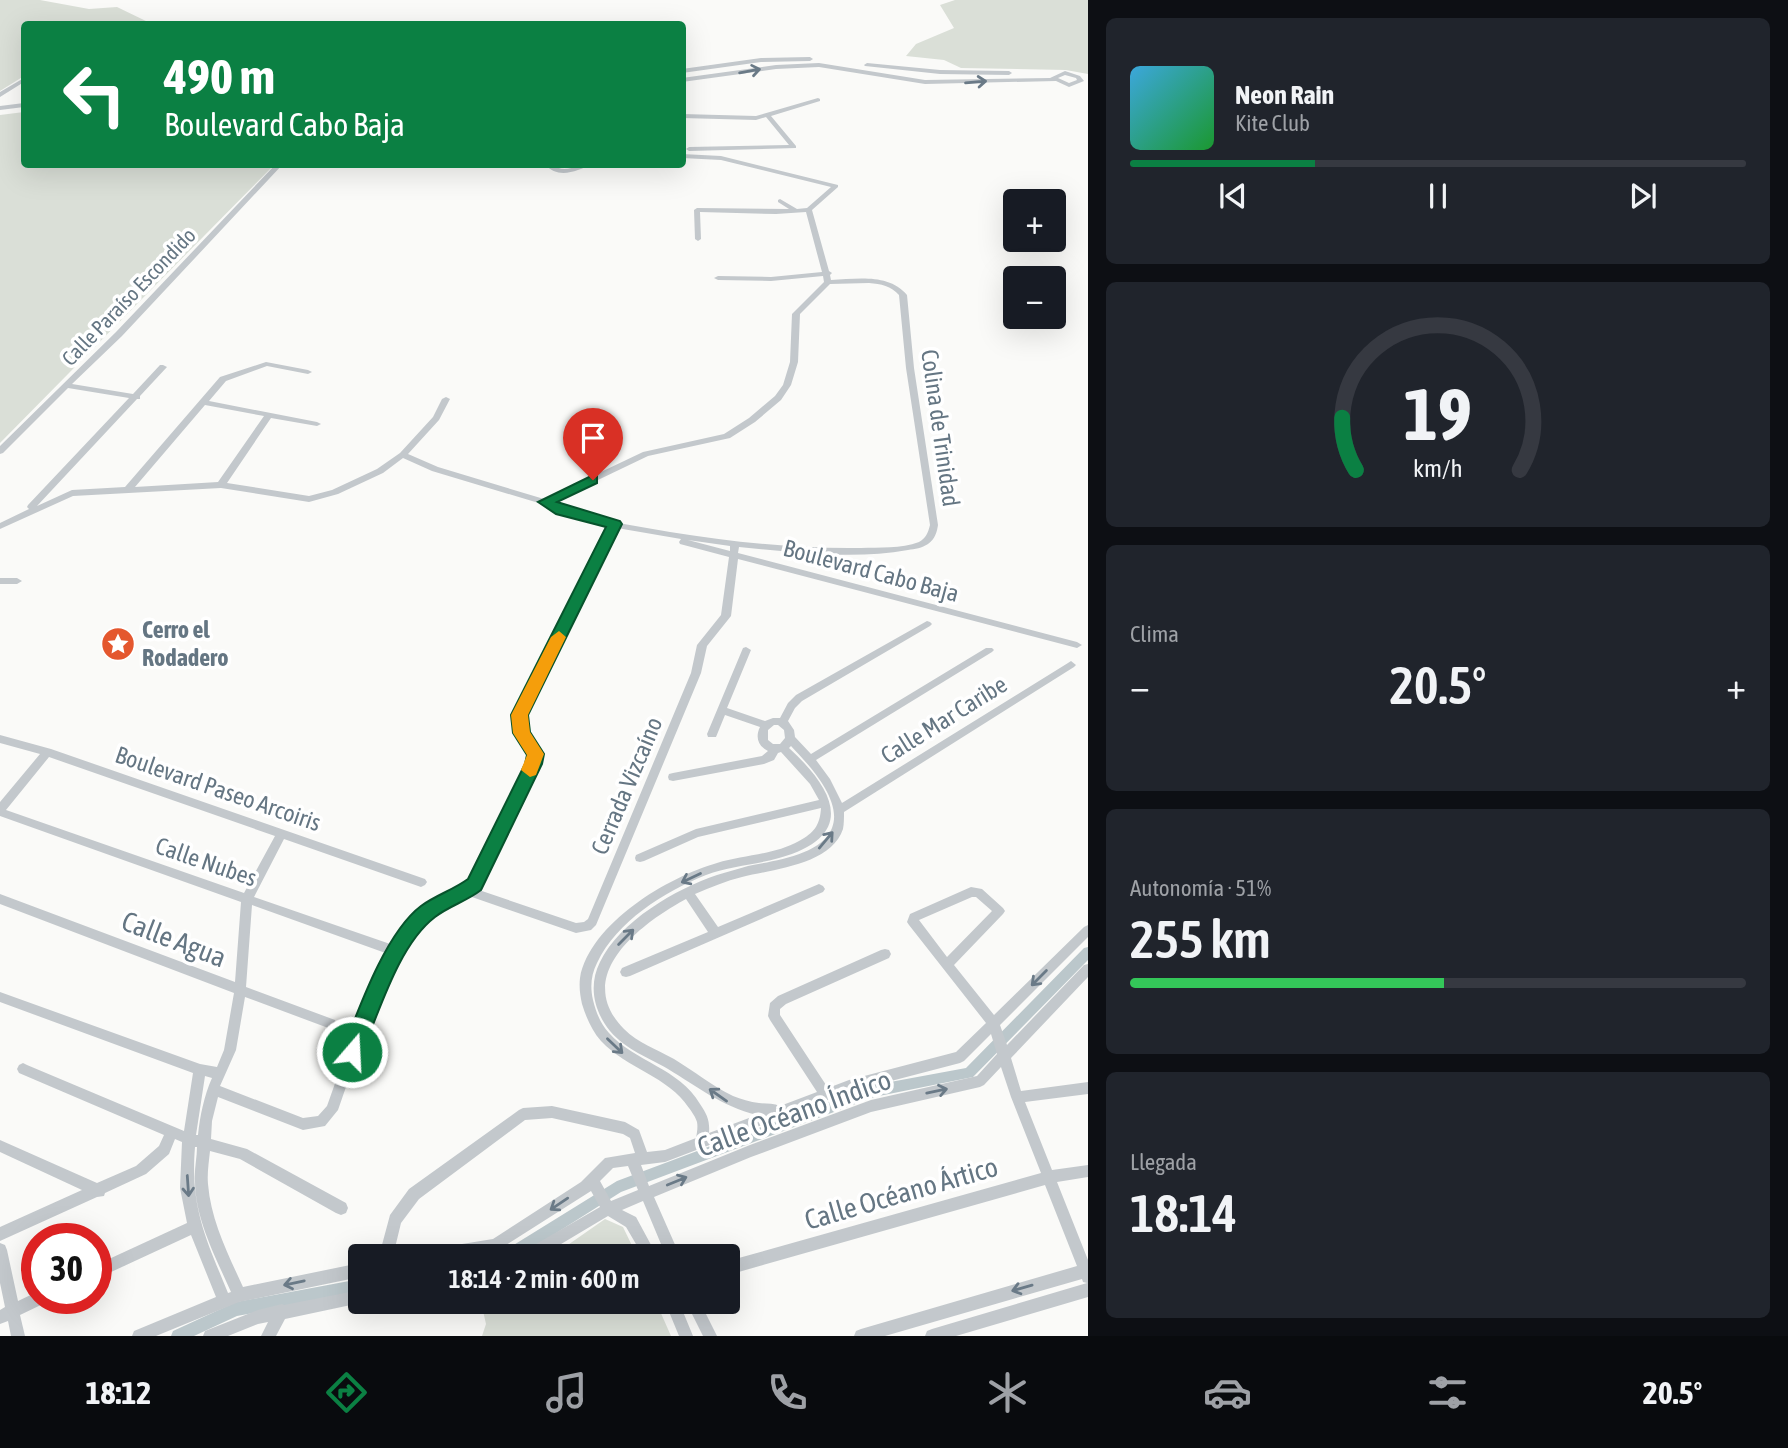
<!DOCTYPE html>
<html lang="es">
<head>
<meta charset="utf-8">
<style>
  :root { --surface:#171b24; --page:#20242c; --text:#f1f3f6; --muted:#9ea1a6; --line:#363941; --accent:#0b8043 }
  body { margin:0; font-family:"Asap Condensed",sans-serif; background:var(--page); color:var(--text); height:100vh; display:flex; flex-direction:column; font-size:26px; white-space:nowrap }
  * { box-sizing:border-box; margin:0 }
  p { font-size:23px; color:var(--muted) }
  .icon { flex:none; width:38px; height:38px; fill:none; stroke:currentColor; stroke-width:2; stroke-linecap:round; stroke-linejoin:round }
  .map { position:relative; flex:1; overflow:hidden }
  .panel { display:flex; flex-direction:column; gap:18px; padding:18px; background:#0d0f14; width:700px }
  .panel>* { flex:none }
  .banner { position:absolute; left:21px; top:21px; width:665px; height:147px; border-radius:7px; box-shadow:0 7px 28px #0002; background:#0b8043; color:#fff; overflow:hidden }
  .fabs { position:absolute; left:1003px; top:189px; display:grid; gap:14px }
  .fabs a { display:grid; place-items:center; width:63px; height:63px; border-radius:7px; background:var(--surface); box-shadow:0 7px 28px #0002; font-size:35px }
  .speed { position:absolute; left:21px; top:1223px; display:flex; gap:14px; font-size:35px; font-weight:700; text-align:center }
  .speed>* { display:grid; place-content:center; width:91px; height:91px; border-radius:50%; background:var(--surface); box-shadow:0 7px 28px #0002; line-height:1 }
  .speed .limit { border:10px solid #d22; background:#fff; color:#111 }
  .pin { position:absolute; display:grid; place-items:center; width:60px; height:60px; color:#fff; margin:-72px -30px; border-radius:50% 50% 50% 0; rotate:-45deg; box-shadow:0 0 7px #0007 }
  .pin .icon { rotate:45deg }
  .me { position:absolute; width:77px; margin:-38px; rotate:19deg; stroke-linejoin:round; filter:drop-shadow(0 0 5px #0008) }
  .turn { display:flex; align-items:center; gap:24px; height:147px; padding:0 28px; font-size:32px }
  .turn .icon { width:91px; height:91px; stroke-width:2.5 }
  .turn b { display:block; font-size:49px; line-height:60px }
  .big { font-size:52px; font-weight:600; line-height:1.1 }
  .panel .tile { flex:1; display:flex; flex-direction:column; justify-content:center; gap:10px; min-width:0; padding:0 24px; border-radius:10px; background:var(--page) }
  .panel .dial { align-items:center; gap:0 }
  .dial svg { height:182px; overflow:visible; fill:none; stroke:var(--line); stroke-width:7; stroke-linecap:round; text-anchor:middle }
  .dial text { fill:var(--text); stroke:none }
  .song { display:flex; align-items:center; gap:21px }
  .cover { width:84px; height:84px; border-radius:10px; background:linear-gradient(135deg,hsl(200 70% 55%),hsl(130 70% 35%)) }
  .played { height:7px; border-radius:4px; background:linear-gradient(90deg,var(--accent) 30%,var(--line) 30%) }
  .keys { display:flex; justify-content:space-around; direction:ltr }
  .heat { display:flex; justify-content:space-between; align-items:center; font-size:38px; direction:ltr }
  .charge { height:10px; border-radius:5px; background:linear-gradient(90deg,#34c759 51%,var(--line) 0) }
  .trip { position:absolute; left:348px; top:1244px; width:392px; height:70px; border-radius:7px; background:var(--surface); box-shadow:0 7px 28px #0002; font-weight:600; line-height:70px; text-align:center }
  .tab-bar { display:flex; height:112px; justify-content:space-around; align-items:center; background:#090b0e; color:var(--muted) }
  .tab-bar .icon { width:49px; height:49px }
  .tab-bar .on { color:var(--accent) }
  .tab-bar b { font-size:32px; color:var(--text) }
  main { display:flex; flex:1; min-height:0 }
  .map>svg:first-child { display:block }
  .green { fill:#dadfd7 }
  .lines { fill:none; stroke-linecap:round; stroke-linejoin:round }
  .canal { fill:#bbc7cb; fill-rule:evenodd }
  .street { fill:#c3c8cc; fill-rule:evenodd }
  .oneway { stroke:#6a7a87 }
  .route { fill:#0b8043; stroke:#07532c; stroke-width:2 }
  .slow { fill:#f59e0b }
  .labels { text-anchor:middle; stroke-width:7; stroke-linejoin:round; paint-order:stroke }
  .far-street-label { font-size:21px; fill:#657683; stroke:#fff }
  .street-label { font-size:24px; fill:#657683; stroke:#fff }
  .poi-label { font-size:24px; font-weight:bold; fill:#657683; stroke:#fff; text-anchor:start }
  .near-street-label { font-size:28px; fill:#657683; stroke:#fff }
</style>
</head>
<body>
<main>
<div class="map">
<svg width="1088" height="1336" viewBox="0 0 1088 1336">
  <rect width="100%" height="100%" fill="#fafaf8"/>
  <path class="green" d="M 0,0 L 40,0 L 89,9 L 117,7 L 148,22 L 148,24 L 24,24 L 24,76 L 0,91 Z
    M 955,0 L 1088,0 L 1088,74 L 1066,70 L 961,68 L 944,60 L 906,56 L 916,44 L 954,28 L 940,5 Z
    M 24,112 L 24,164 L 274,165 L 0,443 L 0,115 Z
    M 605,1219 L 623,1227 L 637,1256 L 552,1256 Z
    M 481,1302 L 656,1302 L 671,1336 L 482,1336 L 486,1324 Z"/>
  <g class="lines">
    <path class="canal" d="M 1088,947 L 1088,960 L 973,1077 L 874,1097 L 621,1192 L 520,1256 L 502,1256 L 504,1251 L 617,1181 L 874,1085 L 966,1068 L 1084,948 Z
      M 360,1279 L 360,1293 L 237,1316 L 194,1336 L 171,1336 L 173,1331 L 236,1302 Z"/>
    <path class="street" d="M 761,58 L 810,57 L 813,59 L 810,61 L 761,62 L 682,73 L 682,69 Z
      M 819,63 L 925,80 L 1050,78 L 1065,71 L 1080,76 L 1084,81 L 1069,87 L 1056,81 L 925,84 L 819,67 L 776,69 L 682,82 L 682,78 L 776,65 ZM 1065,75 L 1076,78 L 1077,80 L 1069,83 L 1058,78 Z
      M 867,63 L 940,70 L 1009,71 L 1012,73 L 1009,75 L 940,74 L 865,66 L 864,65 Z
      M 24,78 L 24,82 L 0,97 L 0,92 Z
      M 818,98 L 820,99 L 820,101 L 771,116 L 796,146 L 796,148 L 689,151 L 686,149 L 689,147 L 789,145 L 766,117 L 756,120 L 682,118 L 682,114 L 756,116 Z
      M 24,103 L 24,107 L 0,110 L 0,106 Z
      M 682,154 L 721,156 L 838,185 L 838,187 L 812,210 L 829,271 L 832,273 L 830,275 L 831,280 C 856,279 889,273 907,295 L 914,368 L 938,525 C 937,532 935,539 928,544 C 922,548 915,549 908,550 C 853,560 794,552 739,547 L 738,553 L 1077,642 L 1082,645 L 1077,648 L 738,559 L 731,616 L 707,646 L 701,673 L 596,925 L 591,930 L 576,933 L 469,896 L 432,915 L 412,937 L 372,1012 L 338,1110 L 325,1126 L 303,1130 L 218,1097 L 212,1121 L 211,1139 L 247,1149 L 346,1203 L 348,1208 L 346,1213 L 341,1215 L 336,1213 L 240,1159 L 210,1151 C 209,1161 207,1173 208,1184 C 211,1221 228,1254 243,1287 L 360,1263 L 360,1277 L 239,1302 L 156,1336 L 132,1336 L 134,1331 L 216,1297 L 191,1235 L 96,1279 L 96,1265 L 187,1223 L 180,1188 L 182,1142 L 175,1139 L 169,1154 L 146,1174 L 105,1193 L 104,1196 L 97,1197 L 0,1241 L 0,1227 L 82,1190 L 0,1152 L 0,1140 L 97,1183 L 136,1166 L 159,1146 L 164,1135 L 19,1073 L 17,1069 L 19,1065 L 23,1063 L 27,1065 L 184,1131 L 193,1073 L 0,1002 L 0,992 L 200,1064 L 217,1067 L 224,1050 L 234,993 L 0,904 L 0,894 L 235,982 L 241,902 L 0,816 L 0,802 L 40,754 L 0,743 L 0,735 L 51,749 L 425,879 L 427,882 L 425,885 L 421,887 L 284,839 L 254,897 L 396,946 L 404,931 L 424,909 L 458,892 L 470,881 L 530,759 C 527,743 514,732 515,715 L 609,526 L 569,516 L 542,504 L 432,471 L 403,458 L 383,473 L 338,494 L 309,502 L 221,488 L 73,496 L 0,529 L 0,523 L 29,509 L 27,507 L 28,505 L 129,398 L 68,388 L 3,453 L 0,454 L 0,446 L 116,332 L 276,164 L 283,164 L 122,336 L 72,384 L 133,394 L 160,365 L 163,365 L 167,367 L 140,396 L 140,399 L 137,399 L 37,506 L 72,490 L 125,487 L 220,377 L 266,362 L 308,370 L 312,372 L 308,374 L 267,366 L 226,381 L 209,401 L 317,422 L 321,424 L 317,426 L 271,418 L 227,483 L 309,496 L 332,490 L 377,469 L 400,453 L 433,417 L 442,399 L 446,397 L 450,399 L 439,420 L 408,454 L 438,467 L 544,499 L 643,452 L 724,434 L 749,418 L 775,396 L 783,385 L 790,362 L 792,314 L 824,282 L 823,276 L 771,281 L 718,280 L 714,278 L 718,276 L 771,277 L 822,272 L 806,212 L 776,214 L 700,212 L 701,239 L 698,241 L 695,239 L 694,210 L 697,208 L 789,209 L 778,202 L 778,200 L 780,199 L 797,209 L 807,208 L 831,187 L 721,160 L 682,158 ZM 869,283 C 881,284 891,286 899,295 L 906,368 L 930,525 C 928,533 926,538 919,542 C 901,549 879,547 861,548 C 797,549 732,542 670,532 C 651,529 631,525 613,522 C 592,518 572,510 552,502 L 648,456 L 730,438 L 755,422 L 781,400 L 791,385 L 798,362 L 800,314 L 830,284 ZM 205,405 L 264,416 L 218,482 L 135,487 ZM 617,528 L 681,539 L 679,542 L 680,544 L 729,557 L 721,615 L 697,645 L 691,673 L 588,919 L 584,922 L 576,923 L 476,889 L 540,759 C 537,743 524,732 525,715 ZM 688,540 L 730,546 L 730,551 ZM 49,757 L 275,836 L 244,893 L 6,810 ZM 252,905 L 391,955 L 361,1010 L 327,1106 L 318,1116 L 303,1118 L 220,1086 L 236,1050 L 245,997 L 331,1029 L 335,1028 L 337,1024 L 335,1020 L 246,987 ZM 205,1076 L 212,1078 C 204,1096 200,1116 198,1135 L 196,1135 ZM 195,1147 L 197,1147 C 197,1158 194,1170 195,1181 C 195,1219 216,1258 231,1292 L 228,1293 C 206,1239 190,1207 195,1147 Z
      M 545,164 L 552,164 C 564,175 578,164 592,164 C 577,171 558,180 545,164 Z
      M 0,578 L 17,578 L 22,581 L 17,584 L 0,584 Z
      M 927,621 L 930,622 L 932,624 L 930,626 L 802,701 L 795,708 L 788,721 L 794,730 L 795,737 L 811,754 L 986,648 L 992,648 L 994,650 L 992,652 L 816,760 L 830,779 L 842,803 L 1068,663 L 1071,661 L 1076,665 L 1074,667 L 844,812 C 844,817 844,824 843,829 C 831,865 773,869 742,877 C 726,881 711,887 695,894 L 718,927 L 819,884 L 823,886 L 825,889 L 823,892 L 630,976 L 626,977 L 622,976 L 620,972 L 622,968 L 708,932 L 686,899 C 642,923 571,975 624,1029 C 638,1043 656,1049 674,1059 C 694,1071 712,1086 733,1096 C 741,1099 750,1102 759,1103 C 766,1104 773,1103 780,1106 L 817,1092 L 770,1020 L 768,1016 L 770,1003 L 778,996 L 881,950 L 885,949 L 889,950 L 891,954 L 889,958 L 786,1004 L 780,1009 L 780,1015 L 828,1088 L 849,1080 L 956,1052 L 986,1023 L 909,925 L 907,922 L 910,914 L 971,887 L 982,889 L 1003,908 L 1005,911 L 1003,914 L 954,965 L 994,1015 L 1084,927 L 1088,925 L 1088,937 L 1000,1025 L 1007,1045 L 1084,965 L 1088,964 L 1088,977 L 1011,1058 L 1021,1091 L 1088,1082 L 1088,1094 L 1025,1102 L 1052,1170 L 1088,1165 L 1088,1177 L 1057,1182 L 1088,1260 L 1088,1297 L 956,1336 L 925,1336 L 927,1331 L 932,1329 L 1087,1283 L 1083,1282 L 1082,1279 L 885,1336 L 854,1336 L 856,1331 L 861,1329 L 1077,1266 L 1045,1185 L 728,1275 L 728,1261 L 1041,1173 L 1011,1097 L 1001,1067 L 984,1085 L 980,1087 L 871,1112 L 751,1157 L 654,1197 L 680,1256 L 666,1256 L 643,1201 L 622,1210 L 636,1217 L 657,1256 L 643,1256 L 626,1227 L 608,1216 L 541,1256 L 522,1256 L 524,1251 L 600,1207 L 591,1191 L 495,1252 L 467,1256 L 424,1256 L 426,1251 L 431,1249 L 493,1239 L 581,1182 L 605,1158 L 635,1153 L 630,1138 L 623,1134 L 552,1118 L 525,1120 L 419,1199 L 401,1223 L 393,1256 L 379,1256 L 390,1215 L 409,1189 L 519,1110 L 523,1108 L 552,1106 L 625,1122 L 639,1130 L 647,1152 L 665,1150 L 696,1138 C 697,1133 698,1127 697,1122 C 696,1118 692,1112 689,1108 C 668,1076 627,1069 601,1041 C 592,1031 586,1017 582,1004 C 580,995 579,987 580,978 C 590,923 668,877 717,863 C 743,855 774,855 799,841 C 814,833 820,825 821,808 L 698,837 L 644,861 L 640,862 L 636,861 L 635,858 L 636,855 L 696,829 L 819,800 L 810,784 L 781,752 L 778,753 L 774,760 L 764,764 L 673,781 L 669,780 L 668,777 L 669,774 L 673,773 L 762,756 L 768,751 C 758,746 755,737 760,727 L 725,715 L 716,737 L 708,737 L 707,734 L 743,648 L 746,647 L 751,650 L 727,708 L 765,721 L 773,718 L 780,718 L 788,703 L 796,695 ZM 774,725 L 778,725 L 784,730 L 785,738 L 780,744 L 773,744 L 768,740 L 768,730 ZM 791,746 C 808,764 843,800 832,828 C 822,855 773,861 748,866 C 738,869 727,872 717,875 C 676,889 620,921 600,962 C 588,986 594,1011 610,1031 C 626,1050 648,1057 668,1069 C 698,1087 721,1106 757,1115 L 709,1133 C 710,1121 707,1114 700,1104 C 679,1068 635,1062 609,1033 C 600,1023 596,1012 593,1000 C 590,987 591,975 597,963 C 617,921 664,892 706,875 C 730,866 755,865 779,858 C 857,836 836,791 789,748 ZM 972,897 L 976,897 L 992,911 L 947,957 L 919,920 ZM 991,1034 L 997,1054 L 977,1076 L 871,1100 L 750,1145 L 649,1186 L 641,1165 L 665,1162 L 849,1092 L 960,1063 L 964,1061 ZM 628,1166 L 638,1190 L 611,1201 L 600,1181 L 613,1168 Z
      M 0,1243 L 5,1245 L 7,1250 L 18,1301 L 37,1292 L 37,1298 L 47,1298 L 45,1303 L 20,1315 L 25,1336 L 11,1336 L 8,1321 L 0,1324 L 0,1310 L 5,1307 L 0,1283 Z
      M 360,1290 L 360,1302 L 365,1302 L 285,1319 L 276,1336 L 261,1336 L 268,1322 L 258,1324 L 228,1336 L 203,1336 L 205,1331 L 258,1310 L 282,1304 L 284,1305 Z
      M 665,1302 L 679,1302 L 693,1336 L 679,1336 Z
      M 686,1302 L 700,1302 L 717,1336 L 703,1336 Z"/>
  </g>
  <defs><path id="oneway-shaft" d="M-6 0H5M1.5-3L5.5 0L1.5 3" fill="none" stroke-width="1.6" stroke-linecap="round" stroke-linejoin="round" transform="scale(1.75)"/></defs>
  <g class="oneway">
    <use href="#oneway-shaft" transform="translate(750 71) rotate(-10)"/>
    <use href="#oneway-shaft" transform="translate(976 82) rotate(-5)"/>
    <use href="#oneway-shaft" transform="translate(826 840) rotate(-50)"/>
    <use href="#oneway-shaft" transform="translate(691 878) rotate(155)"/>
    <use href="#oneway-shaft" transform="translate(626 937) rotate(-45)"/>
    <use href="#oneway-shaft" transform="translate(1039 978) rotate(135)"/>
    <use href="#oneway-shaft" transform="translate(615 1046) rotate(44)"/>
    <use href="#oneway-shaft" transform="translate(937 1091) rotate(-12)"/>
    <use href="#oneway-shaft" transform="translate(718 1095) rotate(-145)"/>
    <use href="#oneway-shaft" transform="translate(677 1181) rotate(-22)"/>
    <use href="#oneway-shaft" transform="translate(188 1186) rotate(86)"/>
    <use href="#oneway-shaft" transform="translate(559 1204) rotate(146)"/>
    <use href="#oneway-shaft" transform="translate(294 1283) rotate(168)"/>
    <use href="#oneway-shaft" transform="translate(1022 1288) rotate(164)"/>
  </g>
  <path class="route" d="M 593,475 L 597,476 L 597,483 L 557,502 L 620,521 L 622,524 L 528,715 L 530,732 L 544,754 L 542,764 L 481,890 C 467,901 449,906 435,917 C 397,946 378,1017 359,1059 L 352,1062 L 345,1059 L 342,1052 C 358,1011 385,933 421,906 C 436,895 453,890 468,879 L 525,764 L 527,755 L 513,733 L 511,715 L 606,527 L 556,514 L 538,502 Z"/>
  <path class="slow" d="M 559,631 L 566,637 L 528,715 L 530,732 L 544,754 L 536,775 L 530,777 L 521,770 L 527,755 L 513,733 L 511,715 L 551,637 Z"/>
  <defs>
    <g id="sight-disc" transform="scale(1.75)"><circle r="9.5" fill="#e4572e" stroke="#fff"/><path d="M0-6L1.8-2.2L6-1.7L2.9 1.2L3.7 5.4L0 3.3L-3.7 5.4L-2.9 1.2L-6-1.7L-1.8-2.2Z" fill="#fff"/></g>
  </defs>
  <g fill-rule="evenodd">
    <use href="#sight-disc" x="118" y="644"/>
  </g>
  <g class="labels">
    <g class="far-street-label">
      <text transform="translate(129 297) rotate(-46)" y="7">Calle Paraíso Escondido</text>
    </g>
    <g class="street-label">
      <text transform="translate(940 428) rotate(82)" y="8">Colina de Trinidad</text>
      <text transform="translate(871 571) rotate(15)" y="8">Boulevard Cabo Baja</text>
      <text transform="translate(944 720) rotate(-32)" y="8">Calle Mar Caribe</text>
      <text transform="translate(627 786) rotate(-67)" y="8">Cerrada Vizcaíno</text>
      <text transform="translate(218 789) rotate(19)" y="8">Boulevard Paseo Arcoiris</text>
      <text transform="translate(206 862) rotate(19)" y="8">Calle Nubes</text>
    </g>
    <g class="poi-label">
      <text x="142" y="638">Cerro el<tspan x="142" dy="28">Rodadero</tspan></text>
    </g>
    <g class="near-street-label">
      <text transform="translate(174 939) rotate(21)" y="10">Calle Agua</text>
      <text transform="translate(794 1113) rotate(-20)" y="10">Calle Océano Índico</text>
      <text transform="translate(901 1193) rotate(-16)" y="10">Calle Océano Ártico</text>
    </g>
  </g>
</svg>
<div class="fabs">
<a>+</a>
<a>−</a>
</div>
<div class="speed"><div class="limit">30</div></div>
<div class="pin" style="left:593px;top:480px;background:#d93025"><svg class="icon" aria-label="arrive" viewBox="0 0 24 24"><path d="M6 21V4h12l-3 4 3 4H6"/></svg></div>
<svg class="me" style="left:352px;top:1052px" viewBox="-20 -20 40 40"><circle r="17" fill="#0b8043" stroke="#fff" stroke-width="3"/><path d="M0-11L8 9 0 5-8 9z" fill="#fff"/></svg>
<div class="trip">18:14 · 2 min · 600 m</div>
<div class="banner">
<div class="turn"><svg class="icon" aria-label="left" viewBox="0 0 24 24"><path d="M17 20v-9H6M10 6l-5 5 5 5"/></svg><div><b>490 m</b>Boulevard Cabo Baja</div></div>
</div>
</div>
<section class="panel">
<div class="tile">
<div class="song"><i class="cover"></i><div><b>Neon Rain</b><p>Kite Club</p></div></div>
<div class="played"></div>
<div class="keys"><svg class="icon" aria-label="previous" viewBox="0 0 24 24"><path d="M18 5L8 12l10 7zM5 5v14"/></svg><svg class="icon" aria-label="pause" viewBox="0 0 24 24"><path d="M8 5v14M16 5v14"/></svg><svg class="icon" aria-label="next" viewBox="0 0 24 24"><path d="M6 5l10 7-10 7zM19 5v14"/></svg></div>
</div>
<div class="tile dial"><svg viewBox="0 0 100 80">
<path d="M14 69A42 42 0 1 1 86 69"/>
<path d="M14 69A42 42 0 0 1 8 46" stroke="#0b8043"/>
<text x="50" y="56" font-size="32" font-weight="700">19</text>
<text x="50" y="72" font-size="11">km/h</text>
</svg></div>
<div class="tile"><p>Clima</p>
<div class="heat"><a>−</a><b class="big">20.5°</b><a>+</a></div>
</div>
<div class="tile"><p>Autonomía · 51%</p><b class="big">255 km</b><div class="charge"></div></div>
<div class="tile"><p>Llegada</p><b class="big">18:14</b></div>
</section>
</main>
<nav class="tab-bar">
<b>18:12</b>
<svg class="icon on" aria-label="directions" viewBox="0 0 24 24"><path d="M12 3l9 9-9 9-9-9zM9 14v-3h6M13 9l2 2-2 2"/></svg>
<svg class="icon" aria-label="music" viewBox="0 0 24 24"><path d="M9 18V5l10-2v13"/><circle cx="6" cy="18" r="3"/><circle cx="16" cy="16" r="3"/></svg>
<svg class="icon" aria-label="phone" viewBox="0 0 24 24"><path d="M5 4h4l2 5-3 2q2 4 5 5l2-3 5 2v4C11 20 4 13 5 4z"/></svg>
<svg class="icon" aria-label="climate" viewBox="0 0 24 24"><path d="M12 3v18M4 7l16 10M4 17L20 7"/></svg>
<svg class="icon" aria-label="car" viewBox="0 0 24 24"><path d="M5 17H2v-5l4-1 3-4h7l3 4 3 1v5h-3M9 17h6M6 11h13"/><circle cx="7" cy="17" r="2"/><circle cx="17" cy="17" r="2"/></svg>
<svg class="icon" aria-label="filters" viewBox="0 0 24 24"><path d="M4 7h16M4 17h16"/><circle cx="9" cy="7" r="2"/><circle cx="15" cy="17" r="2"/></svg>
<b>20.5°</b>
</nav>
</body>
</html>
